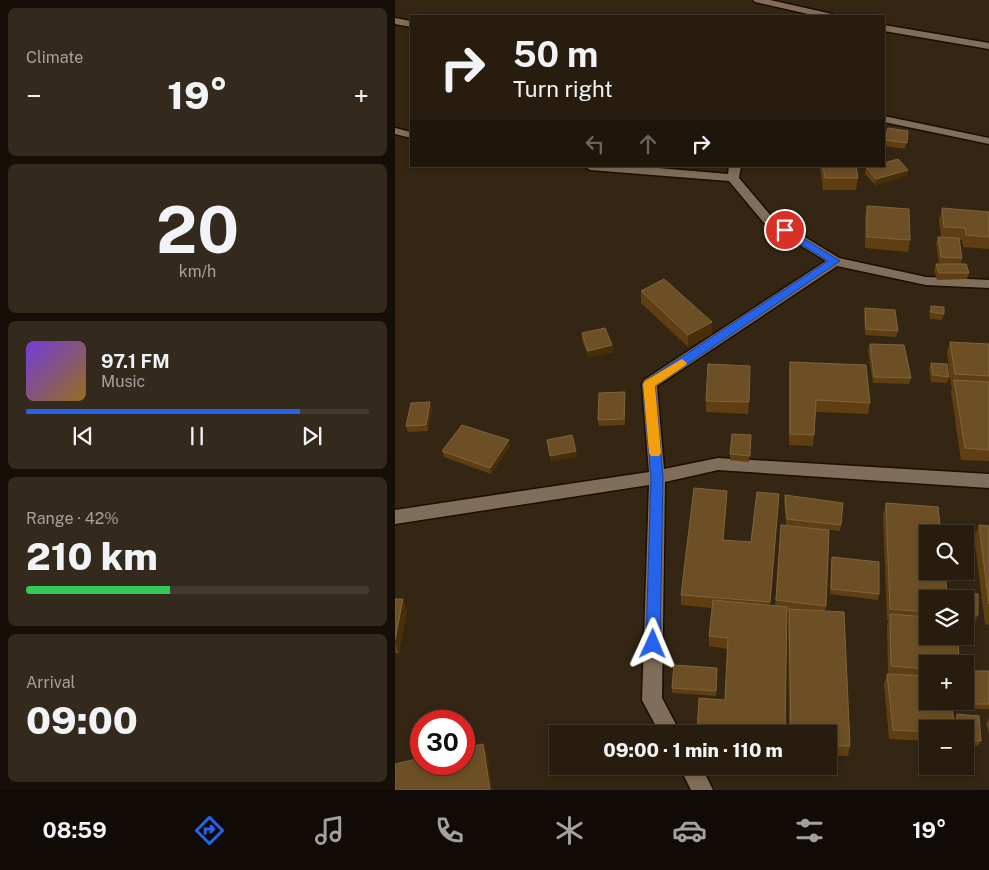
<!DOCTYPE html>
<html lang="en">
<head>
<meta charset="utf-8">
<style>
  :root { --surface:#271c0e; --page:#33291c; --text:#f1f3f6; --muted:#a4a19e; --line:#433a2e; --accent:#2563eb }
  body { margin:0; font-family:"Public Sans",sans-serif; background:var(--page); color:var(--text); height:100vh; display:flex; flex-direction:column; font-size:19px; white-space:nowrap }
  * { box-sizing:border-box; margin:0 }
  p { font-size:16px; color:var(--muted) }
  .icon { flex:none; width:28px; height:28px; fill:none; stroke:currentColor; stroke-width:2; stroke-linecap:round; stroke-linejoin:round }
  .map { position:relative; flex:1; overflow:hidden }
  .panel { display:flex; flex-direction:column; gap:8px; padding:8px; background:#150f08; width:395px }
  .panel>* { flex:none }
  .top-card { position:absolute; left:15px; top:15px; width:475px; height:152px; border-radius:0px; box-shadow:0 2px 8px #0003,0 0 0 1px var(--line); background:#271c0e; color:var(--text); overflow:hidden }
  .tools { position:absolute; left:524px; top:525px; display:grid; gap:10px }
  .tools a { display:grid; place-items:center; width:55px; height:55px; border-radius:0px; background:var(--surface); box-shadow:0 2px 8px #0003,0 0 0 1px var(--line); font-size:25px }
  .speed { position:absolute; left:15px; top:710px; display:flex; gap:10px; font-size:25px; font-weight:700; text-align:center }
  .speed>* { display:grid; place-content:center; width:65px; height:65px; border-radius:50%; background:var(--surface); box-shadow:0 2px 8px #0003,0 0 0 1px var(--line); line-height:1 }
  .speed .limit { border:8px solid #d22; background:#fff; color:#111 }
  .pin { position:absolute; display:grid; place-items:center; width:42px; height:42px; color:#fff; margin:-21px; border:2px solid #fff; border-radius:50%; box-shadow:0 1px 5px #0007 }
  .me { position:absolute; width:55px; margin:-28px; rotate:1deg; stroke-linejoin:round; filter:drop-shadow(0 0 4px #0008) }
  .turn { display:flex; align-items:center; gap:18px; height:105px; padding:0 20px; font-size:22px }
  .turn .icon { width:65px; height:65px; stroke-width:2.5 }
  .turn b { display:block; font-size:35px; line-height:42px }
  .lanes { display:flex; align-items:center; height:48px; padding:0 20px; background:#0003; justify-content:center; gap:25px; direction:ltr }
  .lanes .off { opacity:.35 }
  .big { font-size:38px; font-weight:800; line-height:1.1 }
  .panel .card { flex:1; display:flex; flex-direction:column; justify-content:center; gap:8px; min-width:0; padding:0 18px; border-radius:8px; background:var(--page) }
  .panel .dial { align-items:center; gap:0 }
  .dial b { font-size:65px; line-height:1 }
  .song { display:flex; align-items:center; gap:15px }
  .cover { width:60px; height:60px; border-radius:8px; background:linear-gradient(135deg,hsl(260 70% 55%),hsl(40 70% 35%)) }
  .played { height:5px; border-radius:2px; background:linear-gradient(90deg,var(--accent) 80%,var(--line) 80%) }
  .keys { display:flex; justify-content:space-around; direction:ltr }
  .heat { display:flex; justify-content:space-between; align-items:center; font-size:28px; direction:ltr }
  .charge { height:8px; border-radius:4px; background:linear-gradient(90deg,#34c759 42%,var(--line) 0) }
  .trip { position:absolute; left:154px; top:725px; width:288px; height:50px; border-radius:0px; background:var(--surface); box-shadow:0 2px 8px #0003,0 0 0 1px var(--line); font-weight:800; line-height:50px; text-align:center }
  .tabs { display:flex; height:80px; justify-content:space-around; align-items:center; background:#100b06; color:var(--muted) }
  .tabs .icon { width:35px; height:35px }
  .tabs .current { color:var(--accent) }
  .tabs b { font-size:22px; color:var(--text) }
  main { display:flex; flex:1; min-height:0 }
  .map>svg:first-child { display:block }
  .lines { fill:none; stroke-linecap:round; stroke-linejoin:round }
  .street-casing { stroke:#1c0e00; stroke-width:3 }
  .street { fill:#806e5a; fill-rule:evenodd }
  .wall { fill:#5f3f11 }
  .shaded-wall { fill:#482e09 }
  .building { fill:#6c4f25; stroke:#7e643e }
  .route { fill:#2563eb; stroke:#184099 }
  .slow { fill:#f59e0b }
</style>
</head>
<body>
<main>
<section class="panel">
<div class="card"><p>Climate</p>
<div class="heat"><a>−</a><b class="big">19°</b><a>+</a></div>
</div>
<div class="card dial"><b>20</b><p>km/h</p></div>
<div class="card">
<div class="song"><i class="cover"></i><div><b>97.1 FM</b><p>Music</p></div></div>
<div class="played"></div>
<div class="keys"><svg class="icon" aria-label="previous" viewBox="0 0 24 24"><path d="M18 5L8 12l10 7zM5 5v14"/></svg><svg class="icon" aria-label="pause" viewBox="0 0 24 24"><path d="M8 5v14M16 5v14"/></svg><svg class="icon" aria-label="next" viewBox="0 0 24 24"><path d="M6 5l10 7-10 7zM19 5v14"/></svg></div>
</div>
<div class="card"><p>Range · 42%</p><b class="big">210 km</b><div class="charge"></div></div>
<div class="card"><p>Arrival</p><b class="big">09:00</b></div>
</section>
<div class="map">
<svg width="594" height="790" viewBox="0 0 594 790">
  <rect width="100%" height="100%" fill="#342613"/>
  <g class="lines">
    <g class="street-casing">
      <path id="street" d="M 358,0 L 375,0 L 437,14 L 439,16 L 422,16 L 360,2 Z
        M 0,18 L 16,21 L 16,27 L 0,24 Z
        M 489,25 L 594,43 L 594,49 L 489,31 Z
        M 489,116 L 594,138 L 594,144 L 489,122 Z
        M 0,128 L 16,132 L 16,138 L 0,134 Z
        M 189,166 L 240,166 L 333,174 L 334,166 L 346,166 L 344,178 L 377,217 L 444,258 L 531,277 L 594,280 L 594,288 L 531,285 L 442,266 L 262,386 L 269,469 L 323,458 L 594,474 L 594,488 L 323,470 L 270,482 L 267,698 L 286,734 L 265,734 L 247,700 L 254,485 L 0,524 L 0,510 L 254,472 L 247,384 L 249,380 L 431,261 L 369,223 L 334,181 L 195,170 Z
        M 284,766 L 306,766 L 318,790 L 296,790 Z"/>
    </g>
    <use href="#street" class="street"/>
  </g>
  <path class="wall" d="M 493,128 L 513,131 L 510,149 L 489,146 Z
    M 425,166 L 461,166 L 463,178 L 461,190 L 428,190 Z
    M 471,167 L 512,176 L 480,185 L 470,174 Z
    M 472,206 L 515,240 L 513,252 L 470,248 L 470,217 Z
    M 547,208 L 594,212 L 594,249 L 568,247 L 567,240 L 564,240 L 567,258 L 566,264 L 574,273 L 572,279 L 542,280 L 539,270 L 541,264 L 553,264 L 544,263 L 541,243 L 543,237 L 546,237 L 544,220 Z
    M 246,291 L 317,322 L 317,334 L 293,347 L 246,303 Z
    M 536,306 L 549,314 L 547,320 L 535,319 L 534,312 Z
    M 470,308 L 503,331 L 501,337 L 470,335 L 469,314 Z
    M 187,333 L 217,345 L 218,352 L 194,357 L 187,340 Z
    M 555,342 L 594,344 L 594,461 L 566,460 L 556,392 L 557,386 L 556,386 L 552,353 Z
    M 475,344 L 516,378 L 514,384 L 478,383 L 473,351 Z
    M 395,362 L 475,403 L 473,414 L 421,412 L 419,435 L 418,446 L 394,445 L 394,373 Z
    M 536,363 L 554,377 L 552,383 L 536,382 L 534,369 Z
    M 230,392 L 230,425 L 204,426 L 203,420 Z
    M 311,401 L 354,402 L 353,414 L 311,412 Z
    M 37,409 L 33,431 L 13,432 L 11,426 Z
    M 337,434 L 356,435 L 354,462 L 335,460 Z
    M 115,446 L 96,474 L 49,457 L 47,451 Z
    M 384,494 L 375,605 L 380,605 L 386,525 L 431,606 L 430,611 L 455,746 L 453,756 L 432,755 L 432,734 L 394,734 L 393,619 L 394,612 L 392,612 L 390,734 L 302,734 L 304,698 L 330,700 L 332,649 L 314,646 L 314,636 L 318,608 L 286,605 L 286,595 L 332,502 L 328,540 L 356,542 Z
    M 390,495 L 446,525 L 445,531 L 391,525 L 389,501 Z
    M 491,503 L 543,507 L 546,534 L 532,534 L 532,571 L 550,571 L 552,592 L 583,594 L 583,615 L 579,625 L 570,625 L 570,599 L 532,599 L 532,636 L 562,636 L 565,664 L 532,664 L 532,701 L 556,701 L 560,729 L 532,729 L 532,741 L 494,739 L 489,684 L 492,674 L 493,674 L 492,625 L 494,620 L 492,620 L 488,514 Z
    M 584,525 L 594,526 L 594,625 L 590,624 L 579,536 Z
    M 437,557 L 484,594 L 483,600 L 435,594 L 436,563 Z
    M 0,599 L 12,609 L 4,653 L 0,653 Z
    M 322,668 L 321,696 L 277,693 L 277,688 Z
    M 570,671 L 594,671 L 594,709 L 574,709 L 570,690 Z
    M 562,714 L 586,741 L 583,746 L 570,745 L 570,729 L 560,729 L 560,719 Z
    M 594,718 L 594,734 L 591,724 Z"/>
  <path class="shaded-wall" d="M 513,170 L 512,176 L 480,185 L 481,179 Z
    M 317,322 L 317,334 L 293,347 L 293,335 Z
    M 217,345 L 218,352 L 194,357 L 193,351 Z
    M 35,402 L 37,409 L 33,431 L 31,425 Z
    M 114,440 L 115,446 L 96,474 L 95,468 Z
    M 181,451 L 182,457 L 156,462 L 155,456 Z
    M 8,599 L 12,609 L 4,653 L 0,644 L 0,640 Z
    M 88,744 L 92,753 L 97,790 L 95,790 Z"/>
  <path class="building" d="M 493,128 L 513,131 L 512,143 L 490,140 Z
    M 503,159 L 513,170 L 481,179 L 471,167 L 475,166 L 489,166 L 489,163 Z
    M 428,166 L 461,166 L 463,178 L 430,178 Z
    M 472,206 L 514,209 L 515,240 L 472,237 Z
    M 547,208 L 594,212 L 594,237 L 571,235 L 570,228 L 549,227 Z
    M 543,237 L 564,238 L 567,258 L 546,257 Z
    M 541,264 L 571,264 L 574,273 L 544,273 Z
    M 269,279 L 317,322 L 293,335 L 246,291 Z
    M 536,306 L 549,307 L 549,314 L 536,312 Z
    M 470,308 L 500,310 L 503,331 L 471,329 Z
    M 210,328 L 217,345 L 193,351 L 187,333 Z
    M 555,342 L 594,344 L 594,376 L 560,374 Z
    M 475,344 L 509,345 L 516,378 L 479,377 Z
    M 395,362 L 471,365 L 475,403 L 421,400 L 419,435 L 395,434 Z
    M 536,363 L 552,364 L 554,377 L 538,375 Z
    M 313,364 L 355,366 L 354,402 L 311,401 Z
    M 559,380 L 594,382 L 594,450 L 570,448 Z
    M 230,392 L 229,419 L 203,420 L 204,393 Z
    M 35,402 L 31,425 L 11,426 L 16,403 Z
    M 67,425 L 114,440 L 95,468 L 47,451 Z
    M 337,434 L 356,435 L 355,456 L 335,454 Z
    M 177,435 L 181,451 L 155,456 L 152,440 Z
    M 299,488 L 332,491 L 328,540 L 356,542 L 362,492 L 384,494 L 375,602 L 286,595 Z
    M 390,495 L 448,503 L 446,525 L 392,519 Z
    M 491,503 L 543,507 L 546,534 L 532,534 L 532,571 L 550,571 L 552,592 L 583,594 L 583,615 L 570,614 L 570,599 L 532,599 L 532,612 L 495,609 Z
    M 386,525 L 434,530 L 431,606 L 381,600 Z
    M 584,525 L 594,526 L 594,604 Z
    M 437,557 L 484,562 L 484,594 L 436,589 Z
    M 0,599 L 8,599 L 0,640 Z
    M 318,600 L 392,607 L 390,734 L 309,734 L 302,733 L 304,698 L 330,700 L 333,638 L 314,636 Z
    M 394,609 L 449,612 L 455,746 L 432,746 L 432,734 L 396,734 Z
    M 495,614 L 532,617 L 532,636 L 562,636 L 565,664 L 532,664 L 532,669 L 496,666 Z
    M 279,665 L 322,668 L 321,691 L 277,688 Z
    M 570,671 L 594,671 L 594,704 L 577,704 Z
    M 492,674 L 532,676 L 532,701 L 556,701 L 560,729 L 532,729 L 532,732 L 498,730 Z
    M 562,714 L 584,716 L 586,741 L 570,740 L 570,729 L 563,729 Z
    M 88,744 L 95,790 L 0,790 L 0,764 L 26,758 L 26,764 L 69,764 L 69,748 Z"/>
  <path class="route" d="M 390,227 L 445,261 L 260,386 L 268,477 L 265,644 L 263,648 L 258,650 L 253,648 L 251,644 L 256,477 L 248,384 L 250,381 L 433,261 L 386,232 L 386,228 Z"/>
  <path class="slow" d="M 287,359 L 292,363 L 291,365 L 260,386 L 266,453 L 264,456 L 256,456 L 254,453 L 248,384 L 250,381 Z"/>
</svg>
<div class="tools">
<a><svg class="icon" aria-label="search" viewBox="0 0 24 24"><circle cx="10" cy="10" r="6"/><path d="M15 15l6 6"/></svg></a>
<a><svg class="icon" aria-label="layers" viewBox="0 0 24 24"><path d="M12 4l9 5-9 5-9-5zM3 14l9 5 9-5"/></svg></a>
<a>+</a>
<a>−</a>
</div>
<div class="speed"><div class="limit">30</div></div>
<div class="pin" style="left:390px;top:230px;background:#d93025"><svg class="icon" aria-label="arrive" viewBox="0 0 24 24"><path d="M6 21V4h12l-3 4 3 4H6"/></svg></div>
<svg class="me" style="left:258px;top:644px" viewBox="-20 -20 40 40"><path d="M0-17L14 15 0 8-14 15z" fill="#2563eb" stroke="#fff" stroke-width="4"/></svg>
<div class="trip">09:00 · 1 min · 110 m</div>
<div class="top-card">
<div class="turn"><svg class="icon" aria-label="right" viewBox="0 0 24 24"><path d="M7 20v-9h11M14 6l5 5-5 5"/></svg><div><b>50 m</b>Turn right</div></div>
<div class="lanes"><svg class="icon off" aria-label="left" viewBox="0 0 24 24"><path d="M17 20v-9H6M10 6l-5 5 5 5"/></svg><svg class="icon off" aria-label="ahead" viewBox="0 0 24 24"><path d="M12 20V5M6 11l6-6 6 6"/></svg><svg class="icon" aria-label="right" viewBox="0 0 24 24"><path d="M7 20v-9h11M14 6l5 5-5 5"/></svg></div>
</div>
</div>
</main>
<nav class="tabs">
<b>08:59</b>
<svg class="icon current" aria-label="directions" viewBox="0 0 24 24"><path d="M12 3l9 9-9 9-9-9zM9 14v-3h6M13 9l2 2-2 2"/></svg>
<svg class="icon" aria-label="music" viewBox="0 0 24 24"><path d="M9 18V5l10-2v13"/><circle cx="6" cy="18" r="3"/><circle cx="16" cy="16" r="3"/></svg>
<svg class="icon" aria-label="phone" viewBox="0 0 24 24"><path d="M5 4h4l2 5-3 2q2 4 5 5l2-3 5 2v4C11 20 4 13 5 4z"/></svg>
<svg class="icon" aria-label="climate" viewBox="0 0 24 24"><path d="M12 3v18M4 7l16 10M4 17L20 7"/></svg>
<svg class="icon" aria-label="car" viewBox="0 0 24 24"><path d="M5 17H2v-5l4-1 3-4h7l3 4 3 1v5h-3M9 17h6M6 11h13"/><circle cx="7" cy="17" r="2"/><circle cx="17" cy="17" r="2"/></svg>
<svg class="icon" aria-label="filters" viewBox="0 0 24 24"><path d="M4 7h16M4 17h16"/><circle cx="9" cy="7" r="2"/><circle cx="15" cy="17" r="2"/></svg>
<b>19°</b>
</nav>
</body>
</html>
